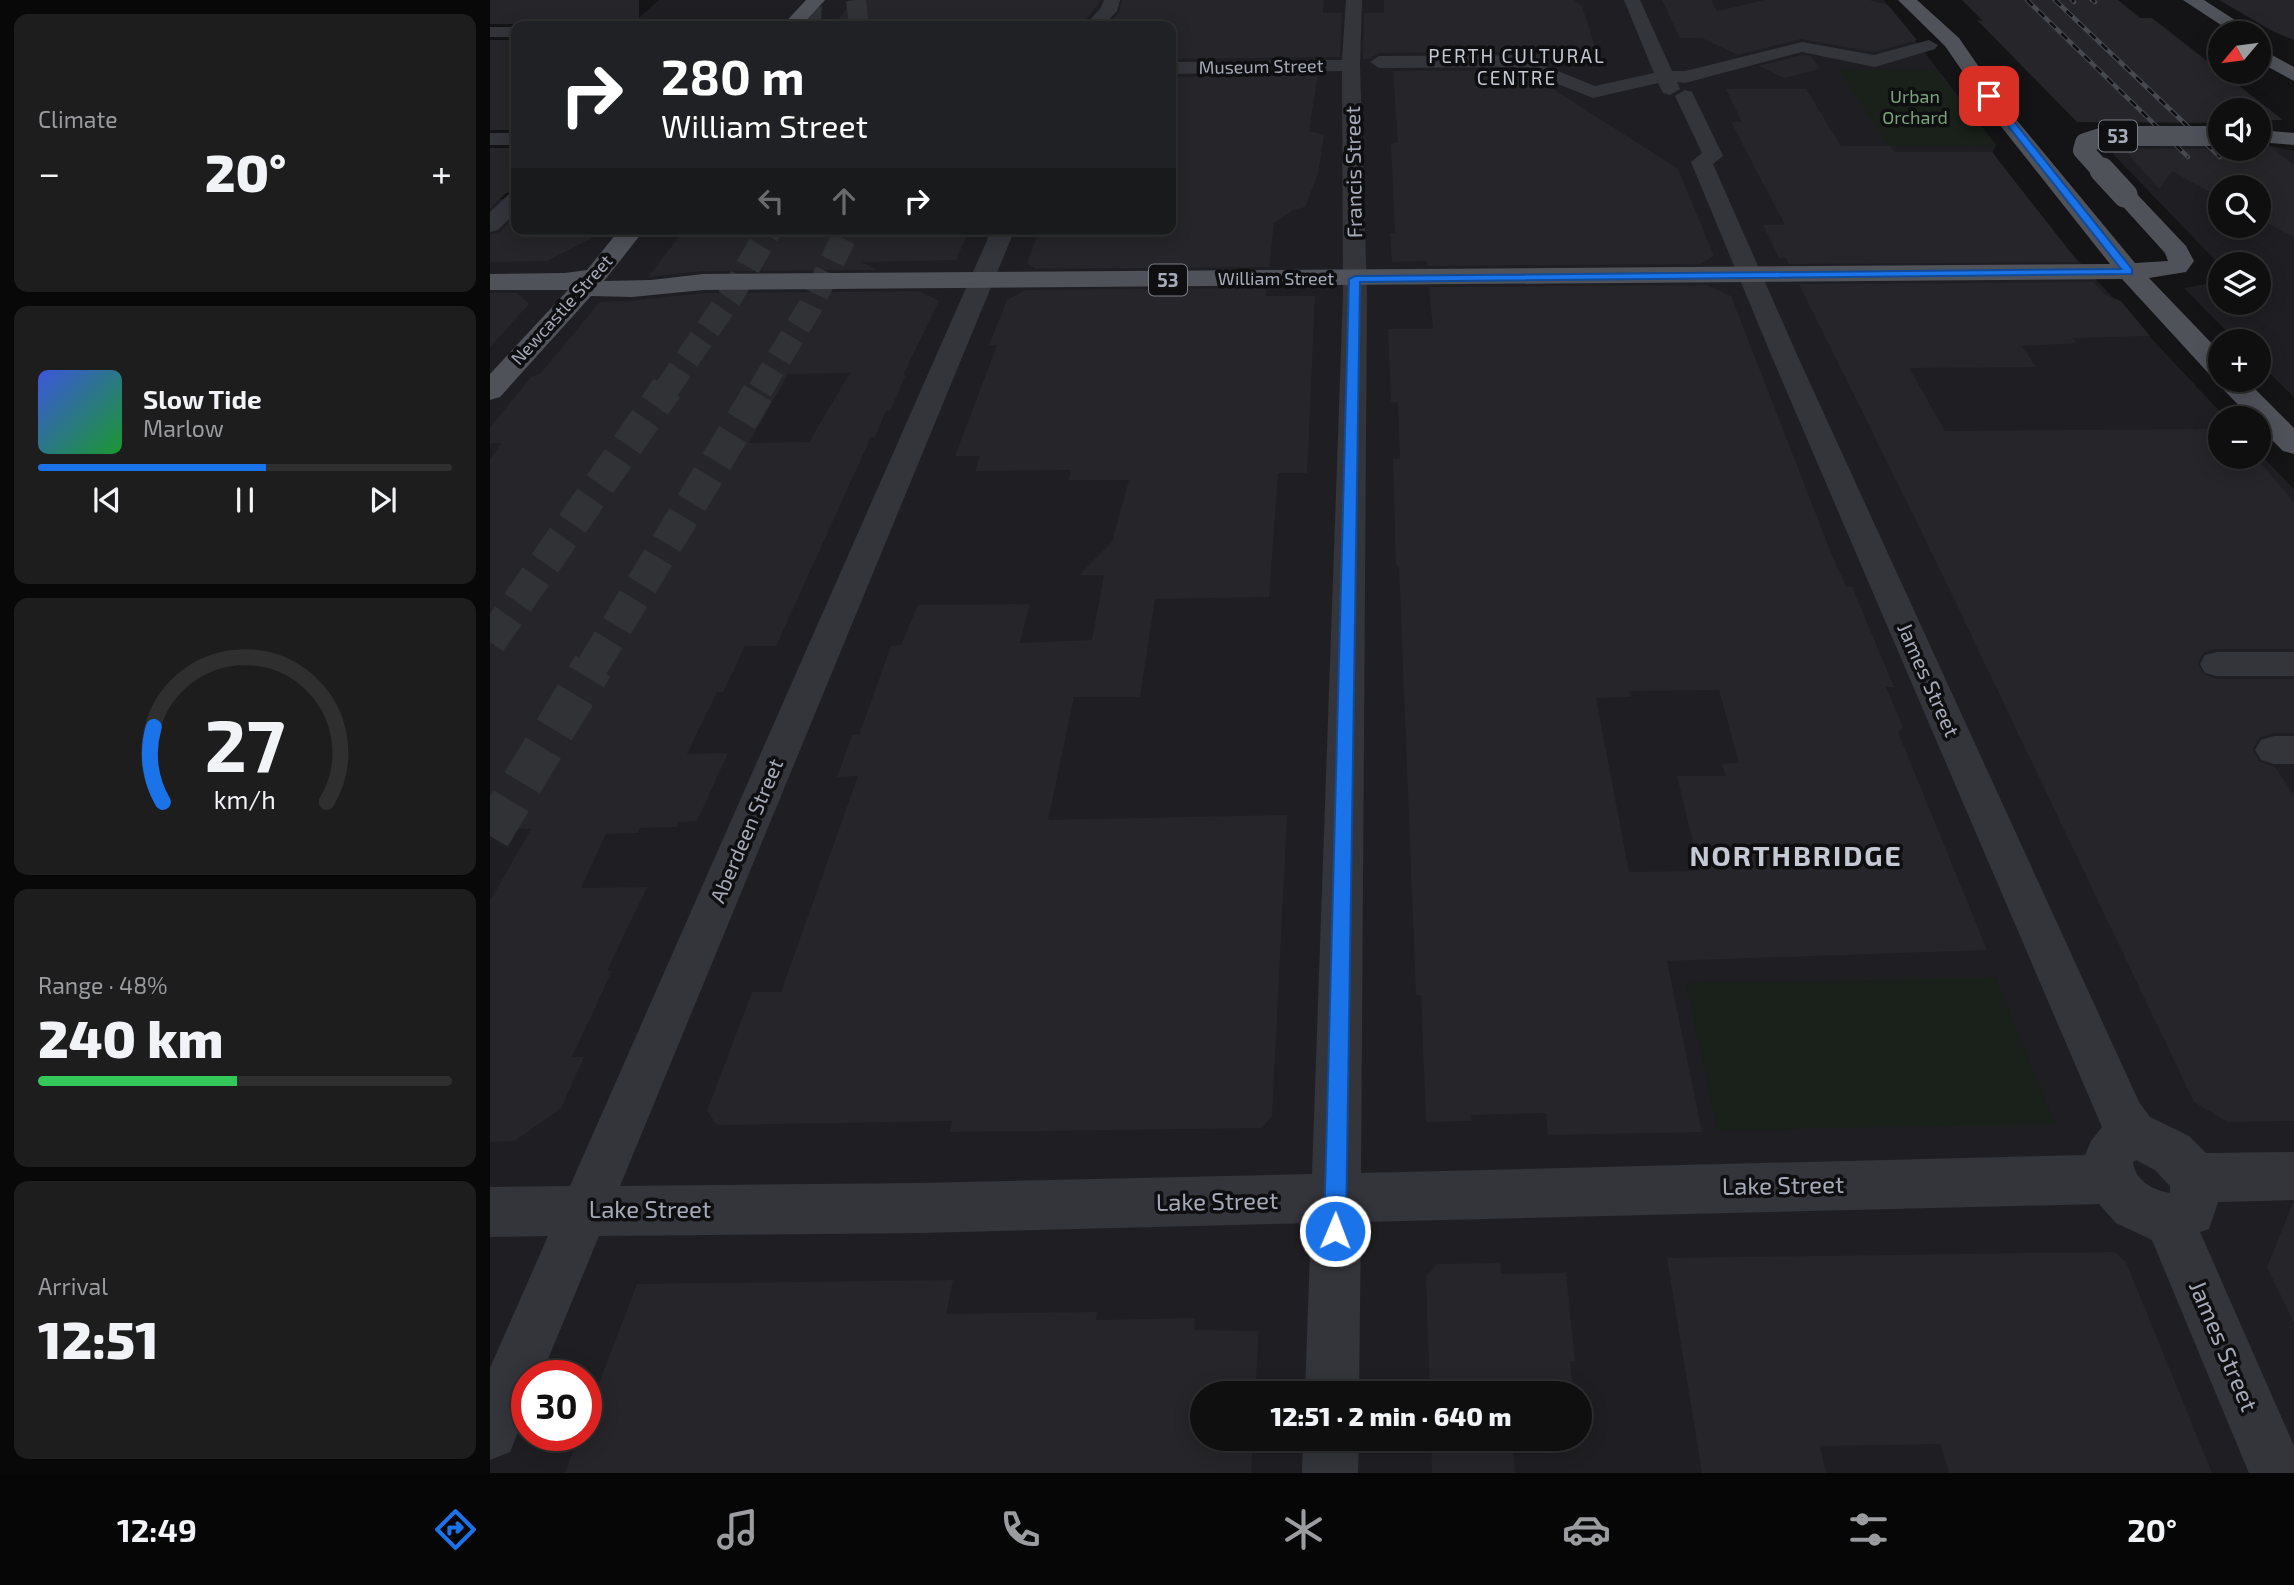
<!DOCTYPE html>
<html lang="en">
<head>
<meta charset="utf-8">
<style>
  :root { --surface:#0f0f10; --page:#1d1d1e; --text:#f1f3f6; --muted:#9b9c9f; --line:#2f2f30; --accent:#1a73e8 }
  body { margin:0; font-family:"Exo 2",sans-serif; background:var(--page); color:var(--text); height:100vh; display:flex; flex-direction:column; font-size:26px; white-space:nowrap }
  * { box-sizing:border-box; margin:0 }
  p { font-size:23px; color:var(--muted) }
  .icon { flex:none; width:38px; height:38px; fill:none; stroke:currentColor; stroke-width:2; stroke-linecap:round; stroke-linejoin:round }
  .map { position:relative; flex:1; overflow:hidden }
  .sheet { display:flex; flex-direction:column; gap:14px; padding:14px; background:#080809; width:490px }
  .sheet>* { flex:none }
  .guide { position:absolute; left:21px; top:21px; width:665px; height:214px; border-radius:14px; box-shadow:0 4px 18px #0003,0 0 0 2px var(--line); background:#202124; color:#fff; overflow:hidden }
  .needle { width:46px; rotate:241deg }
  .tools { position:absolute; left:1718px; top:21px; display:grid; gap:14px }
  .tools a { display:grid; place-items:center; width:63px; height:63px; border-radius:50%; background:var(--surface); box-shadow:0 4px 18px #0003,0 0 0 2px var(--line); font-size:35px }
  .speed { position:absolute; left:21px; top:1360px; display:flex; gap:14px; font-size:35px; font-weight:700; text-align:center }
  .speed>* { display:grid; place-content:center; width:91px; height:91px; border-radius:50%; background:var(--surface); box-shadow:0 4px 18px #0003,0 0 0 2px var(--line); line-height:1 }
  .speed .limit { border:10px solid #d22; background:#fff; color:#111 }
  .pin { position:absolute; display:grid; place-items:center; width:60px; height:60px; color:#fff; margin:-30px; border-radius:14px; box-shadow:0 4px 10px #0006 }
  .me { position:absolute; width:77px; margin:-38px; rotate:1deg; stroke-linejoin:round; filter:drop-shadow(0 0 5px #0008) }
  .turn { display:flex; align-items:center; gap:24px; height:147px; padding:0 35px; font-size:32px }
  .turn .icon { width:91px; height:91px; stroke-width:2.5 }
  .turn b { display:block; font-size:49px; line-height:60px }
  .lanes { display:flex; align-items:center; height:66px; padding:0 35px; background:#0003; justify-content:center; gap:35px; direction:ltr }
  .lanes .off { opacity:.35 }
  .big { font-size:52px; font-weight:800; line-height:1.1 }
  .sheet .widget { flex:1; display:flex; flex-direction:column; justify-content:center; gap:10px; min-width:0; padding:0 24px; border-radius:14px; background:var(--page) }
  .sheet .dial { align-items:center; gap:0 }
  .dial svg { height:182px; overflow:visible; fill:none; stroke:var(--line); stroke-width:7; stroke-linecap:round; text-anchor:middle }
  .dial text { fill:var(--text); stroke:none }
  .song { display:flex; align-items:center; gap:21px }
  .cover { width:84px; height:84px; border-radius:10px; background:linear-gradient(135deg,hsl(230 70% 55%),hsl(130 70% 35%)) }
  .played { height:7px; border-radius:4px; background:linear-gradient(90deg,var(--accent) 55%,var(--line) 55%) }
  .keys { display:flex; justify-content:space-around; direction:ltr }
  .heat { display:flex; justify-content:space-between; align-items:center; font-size:38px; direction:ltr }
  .charge { height:10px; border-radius:5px; background:linear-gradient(90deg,#34c759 48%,var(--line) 0) }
  .trip { position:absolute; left:700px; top:1381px; width:402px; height:70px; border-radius:35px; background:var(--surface); box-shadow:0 4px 18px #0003,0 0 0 2px var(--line); font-weight:800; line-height:70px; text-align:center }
  .tab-bar { display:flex; height:112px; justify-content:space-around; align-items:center; background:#060606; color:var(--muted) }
  .tab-bar .icon { width:49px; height:49px }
  .tab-bar .current { color:var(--accent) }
  .tab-bar b { font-size:32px; color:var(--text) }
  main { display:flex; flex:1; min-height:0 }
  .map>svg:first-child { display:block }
  .built { fill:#1f1f23; fill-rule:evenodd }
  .green { fill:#19211a }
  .building { fill:#26262a; fill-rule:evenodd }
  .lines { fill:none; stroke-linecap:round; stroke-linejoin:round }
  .highway-tunnel-far3 { stroke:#313236; stroke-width:20; stroke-dasharray:20 10; stroke-linecap:butt }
  .highway-tunnel-far2 { stroke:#313236; stroke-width:25; stroke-dasharray:25 12; stroke-linecap:butt }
  .highway-tunnel-far1 { stroke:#313236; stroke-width:32; stroke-dasharray:32 16; stroke-linecap:butt }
  .highway-tunnel { stroke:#313236; stroke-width:41; stroke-dasharray:41 21; stroke-linecap:butt }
  .minor { fill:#34353b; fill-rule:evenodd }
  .major { fill:#50525a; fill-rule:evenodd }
  .rail-casing { stroke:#474950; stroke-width:4.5 }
  .rail { stroke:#0f0f11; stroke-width:2.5; stroke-dasharray:8; stroke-linecap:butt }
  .major-bridge-far1 { stroke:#50525a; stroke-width:20 }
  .major-bridge { stroke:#50525a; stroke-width:25 }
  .route { fill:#1a73e8; stroke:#114b97; stroke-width:2 }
  .labels { text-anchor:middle; stroke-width:7; stroke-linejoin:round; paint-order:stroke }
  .far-street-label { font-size:18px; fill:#a4aab7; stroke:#0f0f11 }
  .far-park-label { font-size:18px; fill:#79a47c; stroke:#0f0f11 }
  .far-neighbourhood-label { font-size:19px; letter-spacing:2px; fill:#c5c9d3; stroke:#0f0f11 }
  .shield { fill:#0f0f11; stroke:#777c85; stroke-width:2 }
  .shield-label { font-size:19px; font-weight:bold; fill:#a4aab7 }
  .street-label { font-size:21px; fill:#a4aab7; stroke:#0f0f11 }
  .near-street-label { font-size:24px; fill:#a4aab7; stroke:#0f0f11 }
  .district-label { font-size:28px; font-weight:bold; letter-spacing:2px; fill:#c5c9d3; stroke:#0f0f11 }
</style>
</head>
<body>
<main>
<section class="sheet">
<div class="widget"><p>Climate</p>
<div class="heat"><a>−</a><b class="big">20°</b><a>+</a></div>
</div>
<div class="widget">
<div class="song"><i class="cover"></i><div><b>Slow Tide</b><p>Marlow</p></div></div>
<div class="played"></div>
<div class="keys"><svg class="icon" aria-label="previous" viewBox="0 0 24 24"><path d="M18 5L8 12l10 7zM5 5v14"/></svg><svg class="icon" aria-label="pause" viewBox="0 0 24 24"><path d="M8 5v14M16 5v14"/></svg><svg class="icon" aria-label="next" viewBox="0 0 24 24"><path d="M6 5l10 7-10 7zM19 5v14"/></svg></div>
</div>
<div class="widget dial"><svg viewBox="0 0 100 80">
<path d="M14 69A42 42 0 1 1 86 69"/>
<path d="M14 69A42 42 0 0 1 10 36" stroke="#1a73e8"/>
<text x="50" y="56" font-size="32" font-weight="700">27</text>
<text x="50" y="72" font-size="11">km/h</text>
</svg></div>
<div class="widget"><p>Range · 48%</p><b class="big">240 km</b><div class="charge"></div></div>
<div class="widget"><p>Arrival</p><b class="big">12:51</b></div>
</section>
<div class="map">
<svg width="1804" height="1473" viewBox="0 0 1804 1473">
  <rect width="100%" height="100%" fill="#141416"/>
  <path class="built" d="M 169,0 L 1394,0 L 1506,145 L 1502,153 L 1583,255 L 1736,418 L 1731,418 L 1731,457 L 1769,457 L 1769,453 L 1804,489 L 1804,1473 L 0,1473 L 0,199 L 26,199 L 26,229 L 681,229 L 681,26 L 139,26 ZM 37,1376 L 96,1376 L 96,1435 L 37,1435 ZM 712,1393 L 1090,1393 L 1090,1438 L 712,1438 Z
    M 1772,144 L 1804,151 L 1804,397 L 1769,363 L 1769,341 L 1746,341 L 1694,288 L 1716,284 L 1726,278 L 1729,269 L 1725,260 L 1623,154 L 1625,149 L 1635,147 L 1731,145 L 1731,149 L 1769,149 L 1769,145 ZM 1731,187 L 1769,187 L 1769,226 L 1731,226 ZM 1731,264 L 1769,264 L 1769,303 L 1731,303 Z"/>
  <path class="green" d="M 1348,69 L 1445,69 L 1506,145 L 1400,146 Z
    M 1506,978 L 1565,1124 L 1227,1130 L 1196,983 Z"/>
  <path class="building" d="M 0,0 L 149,0 L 149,25 L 0,24 Z
    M 364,0 L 611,0 L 591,26 L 343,26 Z
    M 632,0 L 834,0 L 833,13 L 852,13 L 850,57 L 681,59 L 681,26 L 616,26 L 629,13 Z
    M 894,0 L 1084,0 L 1092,6 L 1109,59 L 1046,59 L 1028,52 L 889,53 L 879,59 L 873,59 L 874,13 L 894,13 Z
    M 1172,0 L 1221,0 L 1227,11 L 1275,0 L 1379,0 L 1398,5 L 1427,40 L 1384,52 L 1311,39 L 1248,55 L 1212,38 L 1190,38 Z
    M 1472,0 L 1628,0 L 1650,18 L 1662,18 L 1793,120 L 1769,120 L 1769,110 L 1731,110 L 1731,123 L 1587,122 L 1487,20 L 1493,21 Z
    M 1729,0 L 1804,0 L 1804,40 L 1784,32 Z
    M 0,40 L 26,40 L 26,130 L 0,130 Z
    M 1312,55 L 1321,56 L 1330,69 L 1294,78 L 1269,66 Z
    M 1025,70 L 1046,78 L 1188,169 L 1224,256 L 1211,264 L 938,266 L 937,261 L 902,262 L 900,233 L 905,233 L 901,144 L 908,142 L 903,71 Z
    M 828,74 L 819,131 L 834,135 L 828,174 L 815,207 L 803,210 L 784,223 L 779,267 L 545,269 L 537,263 L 549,231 L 589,231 L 588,234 L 681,232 L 681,77 Z
    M 1236,89 L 1316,89 L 1351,146 L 1400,146 L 1405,152 L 1502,152 L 1588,262 L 1299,264 L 1296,258 L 1289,258 L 1273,225 L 1295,225 L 1241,122 L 1252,122 Z
    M 1769,145 L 1780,146 L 1804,165 L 1804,237 L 1769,219 L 1769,187 L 1731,187 L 1731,198 L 1682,171 L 1669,189 L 1634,149 L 1769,149 Z
    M 0,148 L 26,148 L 26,191 L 16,193 L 0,208 Z
    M 26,215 L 26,229 L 119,229 L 57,261 L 0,262 L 0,234 L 10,232 Z
    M 195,229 L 227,229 L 223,235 L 299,233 L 302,229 L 480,229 L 466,260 L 371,262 L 387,270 L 213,271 L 158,277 Z
    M 1604,282 L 1614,294 L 1631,301 L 1660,336 L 1583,338 L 1587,343 L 1532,346 L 1546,367 L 1419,368 L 1455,431 L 1731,429 L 1731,457 L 1765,457 L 1804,502 L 1804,649 L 1726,649 L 1714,652 L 1708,663 L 1713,674 L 1726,679 L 1804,679 L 1804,733 L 1784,733 L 1770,737 L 1763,749 L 1769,761 L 1785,767 L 1804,795 L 1804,1121 L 1738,1122 L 1704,1102 L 1443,555 L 1309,284 Z
    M 1217,285 L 1241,296 L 1343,558 L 1357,587 L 1362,587 L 1404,687 L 1396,687 L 1413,727 L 1408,732 L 1497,950 L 1177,961 L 1212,1132 L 1058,1135 L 1056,1113 L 981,1115 L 982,1121 L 936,1122 L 931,995 L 926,995 L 909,565 L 906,565 L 903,458 L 910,459 L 908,402 L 901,402 L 898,329 L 943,329 L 939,287 ZM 1229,690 L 1249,763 L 1232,764 L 1236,776 L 1187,776 L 1210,871 L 1139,872 L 1106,698 L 1141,697 L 1139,691 Z
    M 777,288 L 776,296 L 825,296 L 817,473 L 788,473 L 779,597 L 665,599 L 650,697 L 584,697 L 558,820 L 797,815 L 782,1116 L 772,1128 L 460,1132 L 462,1121 L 227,1125 L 217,1111 L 262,992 L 291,992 L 368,776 L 347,777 L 362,735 L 369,735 L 401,646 L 411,645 L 428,605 L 540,604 L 530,643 L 602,640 L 614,575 L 589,575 L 622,542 L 639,480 L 579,480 L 581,470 L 485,471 L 490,456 L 465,456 L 507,345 L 499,345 L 517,300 L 535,290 Z
    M 429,291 L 449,301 L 413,375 L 416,375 L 400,411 L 396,411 L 385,437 L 381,437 L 286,646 L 255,646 L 233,692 L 227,692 L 197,754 L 238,753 L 207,821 L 189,822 L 186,827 L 150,828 L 148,833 L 116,834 L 91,888 L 157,887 L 117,971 L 122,971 L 82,1057 L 94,1057 L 71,1108 L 25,1141 L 0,1142 L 0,901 L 41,829 L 0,828 L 0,459 L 12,443 L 0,443 L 0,428 L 41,377 L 51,373 L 110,302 L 140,301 L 213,293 ZM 360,373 L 319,442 L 259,443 L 298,374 Z
    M 0,293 L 27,293 L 39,304 L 0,347 Z
    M 1803,1203 L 1804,1203 L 1804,1323 L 1777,1267 Z
    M 1625,1252 L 1636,1262 L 1722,1473 L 1459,1473 L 1450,1444 L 1330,1446 L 1336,1473 L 1212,1473 L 1177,1258 Z
    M 1010,1263 L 1011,1274 L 1076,1273 L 1085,1361 L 1080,1361 L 1083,1393 L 940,1393 L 936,1277 L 947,1264 Z
    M 463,1280 L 456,1314 L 607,1312 L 606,1320 L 705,1318 L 704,1330 L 769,1331 L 765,1393 L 712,1393 L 712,1438 L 763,1438 L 761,1473 L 75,1473 L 89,1435 L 96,1435 L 96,1417 L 147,1284 Z
    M 941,1438 L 1022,1438 L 1025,1473 L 942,1473 Z"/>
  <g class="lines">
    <path class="highway-tunnel-far3" d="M 366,0 L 369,26
      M 321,26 L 322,0"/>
    <path class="highway-tunnel-far2" d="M 176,390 L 240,297 L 280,229
      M 270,390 L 320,307 L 358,229"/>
    <path class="highway-tunnel-far1" d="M 0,642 L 177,388
      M 102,667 L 271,388"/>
    <path class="highway-tunnel" d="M 0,836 L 103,666"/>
    <path class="minor" d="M 614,0 L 630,0 L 627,11 L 613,26 L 594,26 L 610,9 Z
      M 856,0 L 872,0 L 870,65 L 877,294 L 871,1173 L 1595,1155 L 1601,1141 L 1612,1127 L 1282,357 L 1201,162 L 1212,153 L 1185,96 L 1195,90 L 1202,92 L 1233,156 L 1223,164 L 1308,357 L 1649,1102 L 1660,1117 L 1699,1136 L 1716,1153 L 1804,1152 L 1804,1200 L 1728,1202 L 1719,1229 L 1710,1232 L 1804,1446 L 1804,1473 L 1759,1473 L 1662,1240 L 1626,1223 L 1609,1204 L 871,1222 L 869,1393 L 815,1393 L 821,1223 L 431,1233 L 109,1236 L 51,1376 L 37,1376 L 37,1410 L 20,1452 L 0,1460 L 0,1368 L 58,1236 L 0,1237 L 0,1187 L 80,1186 L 502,229 L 525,229 L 130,1186 L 431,1183 L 822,1174 L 853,294 L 852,71 L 681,74 L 681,62 L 852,60 ZM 1646,1160 L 1665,1170 L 1680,1186 L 1680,1193 C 1663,1190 1645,1181 1643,1162 Z
      M 1134,0 L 1150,0 L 1182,71 L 1195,71 L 1312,42 L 1384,55 L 1439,40 L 1448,45 L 1445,49 L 1385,67 L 1312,52 L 1195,83 L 1187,82 L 1190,89 L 1180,95 L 1173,93 L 1168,83 L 1103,98 L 1025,67 L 889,68 L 880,62 L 889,56 L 1028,55 L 1105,86 L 1164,73 Z
      M 0,27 L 26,27 L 26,37 L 0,37 Z
      M 0,133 L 26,133 L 26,145 L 0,145 Z
      M 26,193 L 26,212 L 8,230 L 0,232 L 0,212 L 18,195 Z
      M 1727,652 L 1804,652 L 1804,676 L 1727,676 L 1715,673 L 1710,664 L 1715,655 Z
      M 1784,736 L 1804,736 L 1804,764 L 1784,764 L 1771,760 L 1765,750 L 1771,740 Z
      M 813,1438 L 869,1438 L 868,1473 L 812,1473 Z"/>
    <path class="major" d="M 316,0 L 335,0 L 311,26 L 292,26 Z
      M 1408,0 L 1427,0 L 1469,38 L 1520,112 L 1645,263 L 1678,261 L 1675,253 L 1627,200 L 1623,195 L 1627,190 L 1643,190 L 1696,246 L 1704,261 L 1696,272 L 1659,278 L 1731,353 L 1731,380 L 1756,380 L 1804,428 L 1804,454 L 1793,451 L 1769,427 L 1769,418 L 1761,418 L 1730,386 L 1726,380 L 1727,378 L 1721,376 L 1632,279 L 213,290 L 142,297 L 101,296 L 10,397 L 0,400 L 0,374 L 78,290 L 0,290 L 0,274 L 75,273 L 97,270 L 130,229 L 155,229 L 114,281 L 161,280 L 213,274 L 1620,264 L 1506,120 L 1455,46 Z
      M 1693,0 L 1714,0 L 1765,33 L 1743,33 Z
      M 1769,48 L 1804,67 L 1804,81 L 1769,62 Z
      M 1769,130 L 1804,133 L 1804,145 L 1769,142 Z"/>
    <g class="rail-casing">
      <path id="rail" d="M 1537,0 L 1698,157
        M 1565,0 L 1730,157
        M 1582,0 L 1584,2
        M 1602,0 L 1605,2"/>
    </g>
    <use href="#rail" class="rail"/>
    <path class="major-bridge-far1" d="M 1613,172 L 1593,150 L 1595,143 L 1617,136 L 1731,136"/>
    <path class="major-bridge" d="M 1612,170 L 1635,195"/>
  </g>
  <path class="route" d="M 1496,94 L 1502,94 L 1642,269 L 1642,274 L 870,282 L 856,1231 L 853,1239 L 845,1242 L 837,1239 L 834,1231 L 859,279 L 865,276 L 1631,269 L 1496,98 Z"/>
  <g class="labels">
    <g class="far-street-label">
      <text transform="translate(771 67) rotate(-1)" y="6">Museum Street</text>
      <text x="786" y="285">William Street</text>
      <text transform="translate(72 310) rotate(-48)" y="6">Newcastle Street</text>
    </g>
    <g class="far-park-label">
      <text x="1425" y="103">Urban<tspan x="1425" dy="21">Orchard</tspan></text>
    </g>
    <g class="far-neighbourhood-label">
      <text x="1027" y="63">PERTH CULTURAL<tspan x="1027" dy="22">CENTRE</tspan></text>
    </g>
    <g class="shield">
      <rect x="1609" y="120.5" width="38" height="31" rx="5"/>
      <rect x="659" y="264.5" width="38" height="31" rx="5"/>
    </g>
    <g class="shield-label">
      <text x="1628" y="143">53</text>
      <text x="678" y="287">53</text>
    </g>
    <g class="street-label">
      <text transform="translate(864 172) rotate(-91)" y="7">Francis Street</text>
      <text transform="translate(1438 680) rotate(66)" y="7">James Street</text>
      <text transform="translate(257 831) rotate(-67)" y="7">Aberdeen Street</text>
    </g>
    <g class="near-street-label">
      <text transform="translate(1293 1186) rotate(-1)" y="8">Lake Street</text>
      <text transform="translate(727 1202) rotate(-1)" y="8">Lake Street</text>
      <text x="160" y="1218">Lake Street</text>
      <text transform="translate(1733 1346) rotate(67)" y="8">James Street</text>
    </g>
    <g class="district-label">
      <text x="1306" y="866">NORTHBRIDGE</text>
    </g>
  </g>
</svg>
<div class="tools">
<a><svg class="needle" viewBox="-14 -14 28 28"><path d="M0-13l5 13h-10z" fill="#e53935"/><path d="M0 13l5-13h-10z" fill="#9b9c9f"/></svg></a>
<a><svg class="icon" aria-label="sound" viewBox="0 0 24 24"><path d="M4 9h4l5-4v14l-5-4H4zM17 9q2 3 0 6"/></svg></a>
<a><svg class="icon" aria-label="search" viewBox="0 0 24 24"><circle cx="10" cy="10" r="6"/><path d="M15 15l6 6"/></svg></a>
<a><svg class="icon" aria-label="layers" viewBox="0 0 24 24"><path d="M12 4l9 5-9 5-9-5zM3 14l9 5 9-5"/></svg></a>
<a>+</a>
<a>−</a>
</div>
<div class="speed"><div class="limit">30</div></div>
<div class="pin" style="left:1499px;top:96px;background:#d93025"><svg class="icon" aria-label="arrive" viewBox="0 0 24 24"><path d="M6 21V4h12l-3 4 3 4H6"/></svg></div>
<svg class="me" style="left:845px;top:1231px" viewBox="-20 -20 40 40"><circle r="17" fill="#1a73e8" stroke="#fff" stroke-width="3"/><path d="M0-11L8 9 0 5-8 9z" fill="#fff"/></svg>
<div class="trip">12:51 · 2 min · 640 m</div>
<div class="guide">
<div class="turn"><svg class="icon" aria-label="right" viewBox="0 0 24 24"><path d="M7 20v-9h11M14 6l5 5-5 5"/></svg><div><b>280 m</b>William Street</div></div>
<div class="lanes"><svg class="icon off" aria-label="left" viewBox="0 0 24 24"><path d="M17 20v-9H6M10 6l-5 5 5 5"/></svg><svg class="icon off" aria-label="ahead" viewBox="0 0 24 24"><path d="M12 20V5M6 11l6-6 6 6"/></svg><svg class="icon" aria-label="right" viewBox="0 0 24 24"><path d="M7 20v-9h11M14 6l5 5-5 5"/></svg></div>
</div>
</div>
</main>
<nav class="tab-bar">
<b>12:49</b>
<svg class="icon current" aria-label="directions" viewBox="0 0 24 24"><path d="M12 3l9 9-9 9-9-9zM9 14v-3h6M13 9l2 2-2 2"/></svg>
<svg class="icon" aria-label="music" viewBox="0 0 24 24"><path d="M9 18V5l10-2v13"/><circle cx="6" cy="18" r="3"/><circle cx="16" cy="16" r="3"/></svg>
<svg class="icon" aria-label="phone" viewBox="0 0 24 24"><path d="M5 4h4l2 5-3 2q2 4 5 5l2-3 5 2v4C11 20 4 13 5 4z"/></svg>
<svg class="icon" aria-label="climate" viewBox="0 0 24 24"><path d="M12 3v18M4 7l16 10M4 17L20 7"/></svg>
<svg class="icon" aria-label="car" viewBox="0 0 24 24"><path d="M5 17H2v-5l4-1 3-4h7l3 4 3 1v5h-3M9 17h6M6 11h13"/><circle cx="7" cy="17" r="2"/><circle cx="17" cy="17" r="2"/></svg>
<svg class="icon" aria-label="filters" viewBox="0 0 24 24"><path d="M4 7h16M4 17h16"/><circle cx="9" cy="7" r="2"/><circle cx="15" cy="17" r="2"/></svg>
<b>20°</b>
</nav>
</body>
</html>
